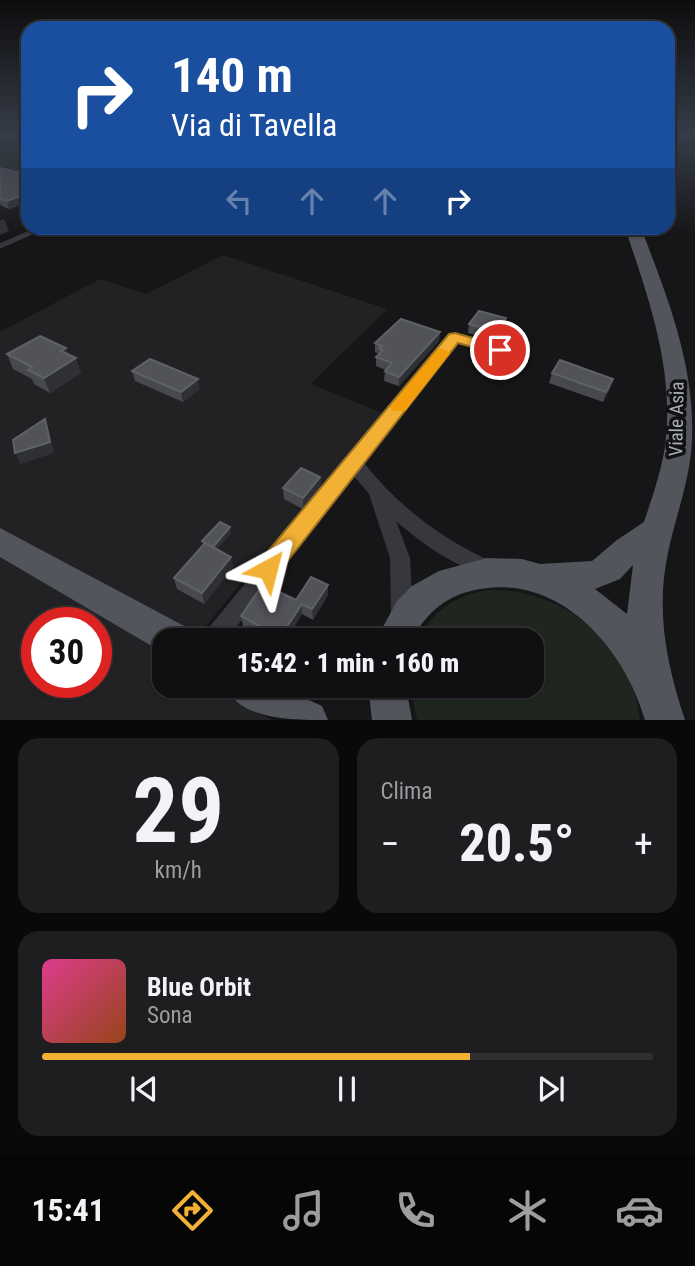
<!DOCTYPE html>
<html lang="it">
<head>
<meta charset="utf-8">
<style>
  :root { --surface:#101012; --page:#1e1e20; --text:#f1f3f6; --muted:#9c9d9f; --line:#303032; --accent:#f2b134 }
  body { margin:0; font-family:"Roboto Condensed",sans-serif; background:var(--page); color:var(--text); height:100vh; display:flex; flex-direction:column; font-size:26px; white-space:nowrap }
  * { box-sizing:border-box; margin:0 }
  p { font-size:23px; color:var(--muted) }
  .icon { flex:none; width:38px; height:38px; fill:none; stroke:currentColor; stroke-width:2; stroke-linecap:round; stroke-linejoin:round }
  .map { position:relative; height:720px; overflow:hidden }
  .drawer { display:flex; flex-direction:column; gap:18px; padding:18px; background:#09090a; flex:1 }
  .drawer>* { flex:none }
  .hud { position:absolute; left:21px; top:21px; width:654px; height:214px; border-radius:21px; box-shadow:0 2px 5px #0004,0 0 0 2px var(--line); background:#1a4fa0; color:#fff; overflow:hidden }
  .speed { position:absolute; left:21px; top:607px; display:flex; gap:14px; font-size:35px; font-weight:700; text-align:center }
  .speed>* { display:grid; place-content:center; width:91px; height:91px; border-radius:50%; background:var(--surface); box-shadow:0 2px 5px #0004,0 0 0 2px var(--line); line-height:1 }
  .speed .limit { border:10px solid #d22; background:#fff; color:#111 }
  .pin { position:absolute; display:grid; place-items:center; width:60px; height:60px; color:#fff; margin:-30px; border:4px solid #fff; border-radius:50%; box-shadow:0 2px 7px #0007 }
  .me { position:absolute; width:77px; margin:-38px; rotate:38deg; stroke-linejoin:round; filter:drop-shadow(0 0 5px #0008) }
  .turn { display:flex; align-items:center; gap:24px; height:147px; padding:0 35px; font-size:32px }
  .turn .icon { width:91px; height:91px; stroke-width:2.5 }
  .turn b { display:block; font-size:49px; line-height:60px }
  .lanes { display:flex; align-items:center; height:66px; padding:0 35px; background:#0003; justify-content:center; gap:35px; direction:ltr }
  .lanes .off { opacity:.35 }
  .big { font-size:52px; font-weight:800; line-height:1.1 }
  .drawer .tile { flex:1; display:flex; flex-direction:column; justify-content:center; gap:10px; min-width:0; padding:0 24px; border-radius:21px; background:var(--page) }
  .drawer .dial { align-items:center; gap:0 }
  .dial b { font-size:91px; line-height:1 }
  .song { display:flex; align-items:center; gap:21px }
  .cover { width:84px; height:84px; border-radius:10px; background:linear-gradient(135deg,hsl(330 70% 55%),hsl(20 70% 35%)) }
  .played { height:7px; border-radius:4px; background:linear-gradient(90deg,var(--accent) 70%,var(--line) 70%) }
  .keys { display:flex; justify-content:space-around; direction:ltr }
  .heat { display:flex; justify-content:space-between; align-items:center; font-size:38px; direction:ltr }
  .drawer .tiles { flex:1; display:grid; gap:18px; grid-template-columns:1fr 1fr }
  .tile:last-child { grid-column:span 2 }
  .trip { position:absolute; left:152px; top:628px; width:392px; height:70px; border-radius:21px; background:var(--surface); box-shadow:0 2px 5px #0004,0 0 0 2px var(--line); font-weight:800; line-height:70px; text-align:center }
  .tab-bar { display:flex; height:112px; justify-content:space-around; align-items:center; background:#060607; color:var(--muted) }
  .tab-bar .icon { width:49px; height:49px }
  .tab-bar .on { color:var(--accent) }
  .tab-bar b { font-size:32px; color:var(--text) }
  .map>svg:first-child { display:block }
  .built { fill:#222225; fill-rule:evenodd }
  .green { fill:#1e261f }
  .lines { fill:none; stroke-linecap:round; stroke-linejoin:round }
  .service { stroke:#37383d; stroke-width:5 }
  .minor { fill:#37383d; fill-rule:evenodd }
  .primary { fill:#53555c; fill-rule:evenodd }
  .wall { fill:#47494d }
  .shaded-wall { fill:#2f3033 }
  .building { fill:#525359; stroke:#5f6168; stroke-width:2 }
  .route { fill:#f2b134; stroke:#9d7322; stroke-width:2 }
  .slow { fill:#f59e0b }
  .labels { text-anchor:middle; stroke-width:7; stroke-linejoin:round; paint-order:stroke }
  .street-label { font-size:19px; fill:#a8adb8; stroke:#111113 }
</style>
</head>
<body>
<div class="map">
<svg width="695" height="720" viewBox="0 0 695 720">
  <rect width="100%" height="100%" fill="#161618"/>
  <path class="built" d="M 223,255 L 387,309 L 311,384 L 382,413 L 194,640 L 164,640 L 164,686 L 204,686 L 272,720 L 0,720 L 0,332 L 100,279 L 146,294 ZM 37,623 L 96,623 L 96,682 L 37,682 Z"/>
  <path class="green" d="M 0,135 L 28,135 L 28,176 L 0,169 Z
    M 488,590 C 562,587 633,645 640,720 L 417,720 L 410,686 L 532,686 L 532,640 L 418,640 C 432,611 456,595 488,590 Z"/>
  <g class="lines">
    <path class="service" d="M 25,220 L 28,221
      M 0,246 L 41,228"/>
    <path class="minor" d="M 455,333 L 505,347 L 507,350 L 500,354 L 458,342 L 364,463 C 400,508 443,540 495,563 L 498,569 L 495,575 L 488,578 C 454,565 423,545 396,521 L 410,558 L 413,614 L 410,621 L 402,624 L 394,621 L 391,614 L 390,558 L 369,494 L 354,476 L 227,639 L 211,639 L 208,632 L 211,625 L 450,334 Z"/>
    <path class="primary" d="M 625,228 L 641,228 C 667,296 695,365 692,439 C 691,476 677,512 669,548 C 655,608 666,663 685,720 L 645,720 C 624,646 556,569 471,591 C 444,597 424,616 412,640 L 376,640 L 397,601 L 412,586 L 439,571 L 487,558 L 522,559 L 540,564 L 592,561 L 617,540 L 644,522 C 653,495 663,467 666,438 C 673,365 648,296 625,228 ZM 633,565 L 627,614 L 595,589 L 620,579 Z
      M 0,528 L 188,628 L 193,640 L 164,640 L 164,653 L 162,652 L 0,557 Z
      M 224,686 L 279,686 L 322,706 L 328,720 C 291,720 241,720 224,686 Z
      M 368,686 L 406,686 L 412,720 L 372,720 Z"/>
  </g>
  <path class="wall" d="M 0,168 L 28,175 L 28,206 L 22,204 L 9,209 L 0,205 Z
    M 469,324 L 504,328 L 495,341 L 468,333 Z
    M 439,341 L 399,386 L 384,381 L 385,371 L 386,370 L 376,366 L 376,357 L 379,354 L 375,352 L 375,343 Z
    M 7,354 L 68,354 L 81,373 L 50,393 L 34,384 L 32,379 L 13,369 Z
    M 132,371 L 200,389 L 183,402 L 135,381 Z
    M 552,373 L 610,389 L 603,402 L 549,383 Z
    M 320,477 L 321,487 L 303,509 L 284,499 L 283,488 Z
    M 231,533 L 217,549 L 231,557 L 233,567 L 204,604 L 177,589 L 174,578 L 203,545 L 202,541 Z
    M 328,595 L 313,620 L 302,614 L 286,640 L 270,640 L 243,626 L 241,616 L 296,600 Z"/>
  <path class="shaded-wall" d="M 20,196 L 22,204 L 9,209 L 7,201 Z
    M 4,219 L 9,231 L 0,235 L 0,221 Z
    M 506,318 L 504,328 L 495,341 L 497,332 Z
    M 440,332 L 439,341 L 399,386 L 399,377 Z
    M 66,348 L 71,362 L 76,358 L 81,373 L 50,393 L 44,378 L 61,351 Z
    M 198,379 L 200,389 L 183,402 L 181,392 Z
    M 613,379 L 610,389 L 603,402 L 606,392 Z
    M 45,419 L 49,430 L 54,453 L 20,464 L 15,453 Z
    M 320,477 L 321,487 L 303,509 L 303,498 Z
    M 230,527 L 231,533 L 214,552 L 213,547 Z
    M 231,557 L 233,567 L 204,604 L 202,593 Z
    M 328,585 L 328,595 L 313,620 L 312,609 Z
    M 302,604 L 302,614 L 286,640 L 281,640 L 280,637 Z"/>
  <path class="building" d="M 0,168 L 28,175 L 28,200 L 20,196 L 7,201 L 0,199 Z
    M 479,311 L 506,318 L 497,332 L 469,324 Z
    M 401,319 L 440,332 L 399,377 L 385,371 L 392,363 L 376,357 L 383,350 L 379,348 L 382,346 L 375,343 Z
    M 40,336 L 66,348 L 61,351 L 76,358 L 44,378 L 28,370 L 32,367 L 7,354 Z
    M 150,359 L 198,379 L 181,392 L 132,371 Z
    M 560,360 L 613,379 L 606,392 L 552,373 Z
    M 45,419 L 50,442 L 15,453 L 13,440 Z
    M 301,468 L 320,477 L 303,498 L 283,488 Z
    M 220,522 L 230,527 L 213,547 L 202,541 Z
    M 205,543 L 231,557 L 202,593 L 174,578 Z
    M 311,577 L 328,585 L 312,609 L 302,604 L 280,637 L 241,616 L 263,584 L 296,600 Z"/>
  <linearGradient id="sky" x2="0" y2="1"><stop stop-color="#0c0c0d"/><stop offset="0.57" stop-color="#363c48"/><stop offset="1" stop-color="#363c48" stop-opacity="0"/></linearGradient>
  <rect width="695" height="236" fill="url(#sky)"/>
  <path class="route" d="M 455,333 L 505,347 L 508,350 L 500,355 L 458,343 L 276,576 L 268,579 L 259,576 L 256,569 L 259,562 L 449,334 Z"/>
  <path class="slow" d="M 442,348 L 450,353 L 405,411 L 393,411 L 390,407 L 393,403 L 437,350 Z"/>
  <g class="labels">
    <g class="street-label">
      <text transform="translate(676 419) rotate(-89)" y="7">Viale Asia</text>
    </g>
  </g>
</svg>
<div class="speed"><div class="limit">30</div></div>
<div class="pin" style="left:500px;top:350px;background:#d93025"><svg class="icon" aria-label="arrive" viewBox="0 0 24 24"><path d="M6 21V4h12l-3 4 3 4H6"/></svg></div>
<svg class="me" style="left:268px;top:569px" viewBox="-20 -20 40 40"><path d="M0-17L14 15 0 8-14 15z" fill="#f2b134" stroke="#fff" stroke-width="4"/></svg>
<div class="trip">15:42 · 1 min · 160 m</div>
<div class="hud">
<div class="turn"><svg class="icon" aria-label="right" viewBox="0 0 24 24"><path d="M7 20v-9h11M14 6l5 5-5 5"/></svg><div><b>140 m</b>Via di Tavella</div></div>
<div class="lanes"><svg class="icon off" aria-label="left" viewBox="0 0 24 24"><path d="M17 20v-9H6M10 6l-5 5 5 5"/></svg><svg class="icon off" aria-label="ahead" viewBox="0 0 24 24"><path d="M12 20V5M6 11l6-6 6 6"/></svg><svg class="icon off" aria-label="ahead" viewBox="0 0 24 24"><path d="M12 20V5M6 11l6-6 6 6"/></svg><svg class="icon" aria-label="right" viewBox="0 0 24 24"><path d="M7 20v-9h11M14 6l5 5-5 5"/></svg></div>
</div>
</div>
<section class="drawer">
<div class="tiles">
<div class="tile dial"><b>29</b><p>km/h</p></div>
<div class="tile"><p>Clima</p>
<div class="heat"><a>−</a><b class="big">20.5°</b><a>+</a></div>
</div>
<div class="tile">
<div class="song"><i class="cover"></i><div><b>Blue Orbit</b><p>Sona</p></div></div>
<div class="played"></div>
<div class="keys"><svg class="icon" aria-label="previous" viewBox="0 0 24 24"><path d="M18 5L8 12l10 7zM5 5v14"/></svg><svg class="icon" aria-label="pause" viewBox="0 0 24 24"><path d="M8 5v14M16 5v14"/></svg><svg class="icon" aria-label="next" viewBox="0 0 24 24"><path d="M6 5l10 7-10 7zM19 5v14"/></svg></div>
</div>
</div>
</section>
<nav class="tab-bar">
<b>15:41</b>
<svg class="icon on" aria-label="directions" viewBox="0 0 24 24"><path d="M12 3l9 9-9 9-9-9zM9 14v-3h6M13 9l2 2-2 2"/></svg>
<svg class="icon" aria-label="music" viewBox="0 0 24 24"><path d="M9 18V5l10-2v13"/><circle cx="6" cy="18" r="3"/><circle cx="16" cy="16" r="3"/></svg>
<svg class="icon" aria-label="phone" viewBox="0 0 24 24"><path d="M5 4h4l2 5-3 2q2 4 5 5l2-3 5 2v4C11 20 4 13 5 4z"/></svg>
<svg class="icon" aria-label="climate" viewBox="0 0 24 24"><path d="M12 3v18M4 7l16 10M4 17L20 7"/></svg>
<svg class="icon" aria-label="car" viewBox="0 0 24 24"><path d="M5 17H2v-5l4-1 3-4h7l3 4 3 1v5h-3M9 17h6M6 11h13"/><circle cx="7" cy="17" r="2"/><circle cx="17" cy="17" r="2"/></svg>
</nav>
</body>
</html>
